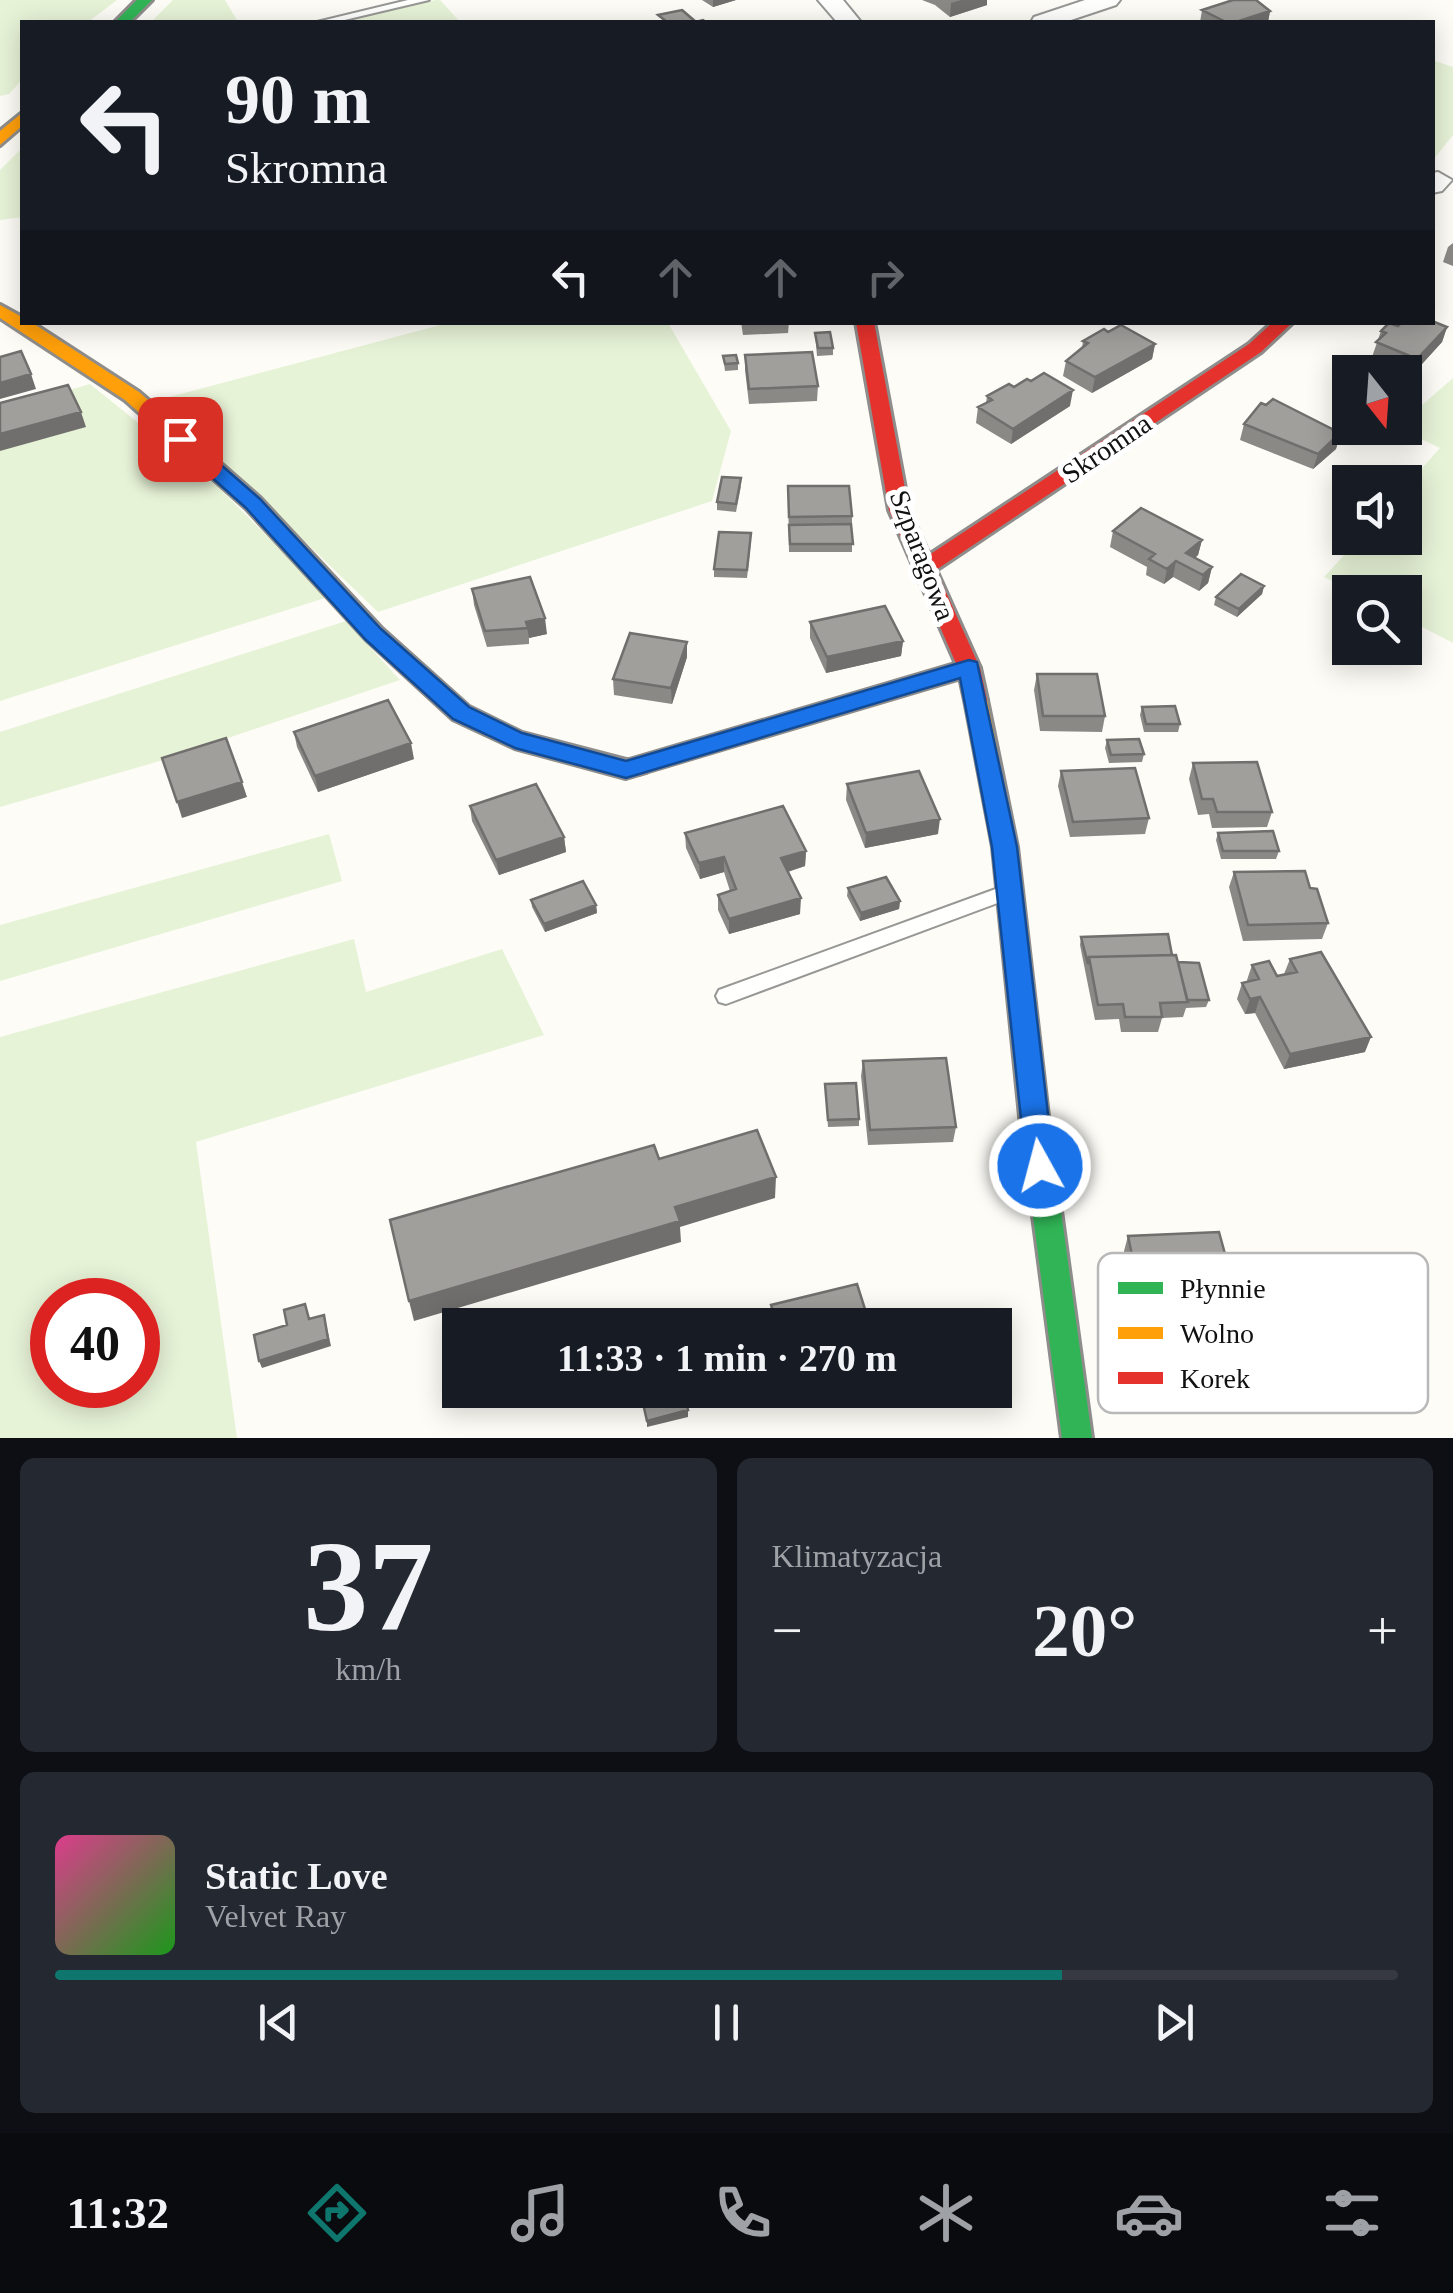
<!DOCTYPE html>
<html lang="pl">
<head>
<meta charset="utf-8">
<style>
  :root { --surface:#171b24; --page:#242831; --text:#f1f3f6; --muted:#9ea1a6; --line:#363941; --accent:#0f766e }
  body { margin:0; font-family:Georgia,serif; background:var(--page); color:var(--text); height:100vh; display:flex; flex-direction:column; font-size:38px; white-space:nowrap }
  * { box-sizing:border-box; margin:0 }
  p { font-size:32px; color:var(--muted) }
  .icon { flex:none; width:55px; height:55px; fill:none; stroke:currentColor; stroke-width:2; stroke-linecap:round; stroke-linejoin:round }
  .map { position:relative; height:1438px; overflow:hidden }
  .sheet { display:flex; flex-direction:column; gap:20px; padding:20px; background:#0d0f14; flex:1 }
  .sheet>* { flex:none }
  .top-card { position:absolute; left:20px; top:20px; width:1415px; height:305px; border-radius:0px; box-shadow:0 5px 25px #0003; background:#171b24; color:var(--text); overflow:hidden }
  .needle { width:65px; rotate:163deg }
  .fabs { position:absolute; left:1332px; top:355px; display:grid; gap:20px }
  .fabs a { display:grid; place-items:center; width:90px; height:90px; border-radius:0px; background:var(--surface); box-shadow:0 5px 25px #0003; font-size:50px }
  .speed { position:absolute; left:30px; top:1278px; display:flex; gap:20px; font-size:50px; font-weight:700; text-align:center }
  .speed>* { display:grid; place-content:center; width:130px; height:130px; border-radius:50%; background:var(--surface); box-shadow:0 5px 25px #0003; line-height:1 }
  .speed .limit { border:15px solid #d22; background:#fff; color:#111 }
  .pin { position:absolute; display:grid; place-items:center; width:85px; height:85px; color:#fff; margin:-42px; border-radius:20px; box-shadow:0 5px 15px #0006 }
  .me { position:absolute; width:110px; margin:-55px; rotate:353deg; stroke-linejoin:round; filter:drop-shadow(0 0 8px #0008) }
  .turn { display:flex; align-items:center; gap:35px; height:210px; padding:0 40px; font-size:45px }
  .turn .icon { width:130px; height:130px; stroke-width:2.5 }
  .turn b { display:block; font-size:70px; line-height:85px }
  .lanes { display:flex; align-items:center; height:95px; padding:0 40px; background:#0003; justify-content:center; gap:50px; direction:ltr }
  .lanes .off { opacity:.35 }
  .big { font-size:75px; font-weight:800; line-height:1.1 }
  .sheet .widget { flex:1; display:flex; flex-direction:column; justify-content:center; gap:15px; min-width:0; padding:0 35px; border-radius:15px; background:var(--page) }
  .sheet .dial { align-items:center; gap:0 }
  .dial b { font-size:130px; line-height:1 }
  .song { display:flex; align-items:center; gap:30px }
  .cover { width:120px; height:120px; border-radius:15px; background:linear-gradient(135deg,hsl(330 70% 55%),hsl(120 70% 35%)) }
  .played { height:10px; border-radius:5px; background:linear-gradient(90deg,var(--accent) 75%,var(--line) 75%) }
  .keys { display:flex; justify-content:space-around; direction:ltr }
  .heat { display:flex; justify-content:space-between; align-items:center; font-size:55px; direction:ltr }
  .sheet .tiles { flex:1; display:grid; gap:20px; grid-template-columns:1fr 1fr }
  .widget:last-child { grid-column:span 2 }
  .trip { position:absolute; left:442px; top:1308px; width:570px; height:100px; border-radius:0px; background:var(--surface); box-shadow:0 5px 25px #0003; font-weight:800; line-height:100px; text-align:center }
  .menu { display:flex; height:160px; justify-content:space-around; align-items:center; background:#090b0e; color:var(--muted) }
  .menu .icon { width:70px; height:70px }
  .menu .current { color:var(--accent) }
  .menu b { font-size:45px; color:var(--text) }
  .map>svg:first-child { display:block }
  .green { fill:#e7f3d7; fill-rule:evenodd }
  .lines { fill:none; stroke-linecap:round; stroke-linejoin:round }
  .lane-casing { stroke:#979795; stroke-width:4 }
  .street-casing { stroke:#979795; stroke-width:4 }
  .fast-casing { stroke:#8e8d8b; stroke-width:6 }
  .slow-casing { stroke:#8e8d8b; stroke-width:6 }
  .jam-casing { stroke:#8e8d8b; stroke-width:6 }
  .lane { fill:#fffffe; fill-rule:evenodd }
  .street { fill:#fffffe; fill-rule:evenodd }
  .fast { fill:#30b455; fill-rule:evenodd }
  .slow { fill:#ff9f0a; fill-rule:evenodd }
  .jam { fill:#e5322d; fill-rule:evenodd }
  .wall { fill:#8a8986 }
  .shaded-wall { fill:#716f6d }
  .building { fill:#a19f9c; stroke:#716f6d; stroke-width:2.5 }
  .route { fill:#1a73e8; stroke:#114b97; stroke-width:2.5 }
  .labels { text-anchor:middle; stroke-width:10; stroke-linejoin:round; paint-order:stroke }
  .street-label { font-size:28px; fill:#111; stroke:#fff }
  .key { fill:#fff; stroke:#b8b8b8; stroke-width:2.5 }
  .key-label { font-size:28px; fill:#111 }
</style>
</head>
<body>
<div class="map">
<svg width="1453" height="1438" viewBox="0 0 1453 1438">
  <rect width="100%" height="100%" fill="#fdfcf7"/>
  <path class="green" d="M 0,0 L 117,0 L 88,22 L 22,22 L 22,80 L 9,94 L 0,96 Z
    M 173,0 L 225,0 L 238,22 L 151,22 Z
    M 436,0 L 440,0 L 460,22 L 342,22 Z
    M 1432,60 L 1453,67 L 1453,135 L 1433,160 Z
    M 22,148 L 22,217 L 0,220 L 0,170 Z
    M 448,323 L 668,323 L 731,431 L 712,501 L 378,612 L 158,400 Z
    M 1453,378 L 1453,643 L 1405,618 L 1405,592 L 1355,592 L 1324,577 L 1360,538 L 1405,538 L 1405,487 L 1440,448 L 1398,428 L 1405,428 L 1405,420 Z
    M 90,384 L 219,488 L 328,597 L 0,701 L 0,410 Z
    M 346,621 L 400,680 L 160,761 L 0,807 L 0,732 Z
    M 329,834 L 342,881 L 0,981 L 0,925 Z
    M 354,939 L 366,992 L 502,949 L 544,1035 L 196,1142 L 237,1438 L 0,1438 L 0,1037 ZM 52,1300 L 138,1300 L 138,1385 L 52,1385 Z"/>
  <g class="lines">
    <g class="lane-casing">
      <path id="lane" d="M 408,0 L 429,0 L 336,22 L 317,22 Z
        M 1004,886 L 1011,888 L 1014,893 L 1011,898 L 726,1004 L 719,1002 L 716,996 L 719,990 Z"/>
    </g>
    <g class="street-casing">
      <path id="street" d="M 818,0 L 843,0 L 861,22 L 837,22 Z
        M 1085,0 L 1120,0 L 1116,5 L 1065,22 L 1031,22 L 1034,17 Z
        M 1438,172 L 1452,180 L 1442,191 L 1432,193 L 1432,173 Z"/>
    </g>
    <g class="fast-casing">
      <path id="fast" d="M 137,0 L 152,0 L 130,22 L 115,22 Z
        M 969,660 L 977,663 L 980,668 L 977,673 L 638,774 L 630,772 L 626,766 L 630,760 Z
        M 1034,1104 L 1044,1108 L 1048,1116 L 1092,1438 L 1062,1438 L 1020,1116 L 1024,1108 Z"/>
    </g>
    <g class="slow-casing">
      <path id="slow" d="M 22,113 L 22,126 L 0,145 L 0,131 Z
        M 0,305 L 22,317 L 22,322 L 31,322 L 139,392 L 260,498 L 382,629 L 469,707 L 522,733 L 626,760 L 646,760 L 650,766 L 646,772 L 626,778 L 515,748 L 453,719 L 366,639 L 246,508 L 125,400 L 0,318 Z
        M 976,692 L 987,700 L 1017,847 L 1048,1116 L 1044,1124 L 1034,1128 L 1024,1124 L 1020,1116 L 993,847 L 965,700 Z"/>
    </g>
    <g class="jam-casing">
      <path id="jam" d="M 856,322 L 874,322 L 909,510 L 929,555 L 1249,344 L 1273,322 L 1293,322 L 1261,352 L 936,570 L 980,668 L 987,700 L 976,708 L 965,700 L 958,668 L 889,510 Z"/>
    </g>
    <use href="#lane" class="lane"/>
    <use href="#street" class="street"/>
    <use href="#fast" class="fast"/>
    <use href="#slow" class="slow"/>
    <use href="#jam" class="jam"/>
  </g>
  <path class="wall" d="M 702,0 L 736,0 L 713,7 Z
    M 922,0 L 987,0 L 987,5 L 950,17 L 935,5 Z
    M 1202,10 L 1270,11 L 1268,22 L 1200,22 Z
    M 1453,243 L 1453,266 L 1443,262 L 1448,247 Z
    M 741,322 L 789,322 L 788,333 L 743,335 Z
    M 1398,326 L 1447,327 L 1442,342 L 1412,375 L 1372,357 L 1381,331 Z
    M 815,333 L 833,348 L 833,355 L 817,356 Z
    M 1083,341 L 1155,344 L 1152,359 L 1092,393 L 1063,376 L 1066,361 L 1082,348 Z
    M 745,355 L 818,386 L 817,401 L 749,404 L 745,370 Z
    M 723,356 L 738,363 L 738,370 L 725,371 Z
    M 1031,381 L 1070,406 L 1011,444 L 976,423 L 978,407 L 986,403 L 987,396 Z
    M 1244,424 L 1340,433 L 1336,449 L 1313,469 L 1240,440 Z
    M 741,486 L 736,512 L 717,510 L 717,502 Z
    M 788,486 L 852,516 L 852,552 L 789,552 Z
    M 1113,531 L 1202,540 L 1198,555 L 1195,558 L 1212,567 L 1208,583 L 1199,591 L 1173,577 L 1164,584 L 1146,575 L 1147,567 L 1110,547 Z
    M 751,541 L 747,578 L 714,577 L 714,569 Z
    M 1264,586 L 1262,594 L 1237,617 L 1214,605 L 1216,597 Z
    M 472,589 L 547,634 L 529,638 L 529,644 L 487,647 L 474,605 Z
    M 810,622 L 903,641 L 901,656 L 826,673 L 810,638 Z
    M 687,657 L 672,704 L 614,695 L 613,679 Z
    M 1037,674 L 1105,716 L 1102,732 L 1040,731 L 1034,690 Z
    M 1142,707 L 1180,724 L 1178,732 L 1144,732 L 1140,715 Z
    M 294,732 L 414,759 L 318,792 L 297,747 Z
    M 1107,740 L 1144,754 L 1142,762 L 1109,763 L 1105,748 Z
    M 1193,763 L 1272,812 L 1267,827 L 1212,828 L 1209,814 L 1198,815 L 1189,779 Z
    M 1061,771 L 1149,818 L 1145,834 L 1070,837 L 1058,786 Z
    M 847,784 L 938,834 L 865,848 L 846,800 Z
    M 470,806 L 564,837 L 566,852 L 499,875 L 472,821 Z
    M 685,833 L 806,851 L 805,866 L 788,872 L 800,914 L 729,934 L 718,910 L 718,895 L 730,891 L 724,872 L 700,879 L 686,848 Z
    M 1218,833 L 1279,851 L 1276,859 L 1221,859 L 1216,840 Z
    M 1234,872 L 1310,888 L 1328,923 L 1322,939 L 1243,941 L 1229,887 Z
    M 848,888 L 900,901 L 899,909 L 860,921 L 847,896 Z
    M 531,900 L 596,905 L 597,913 L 545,932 L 532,907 Z
    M 1081,937 L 1172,955 L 1209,1000 L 1206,1007 L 1186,1008 L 1183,1017 L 1162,1018 L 1158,1032 L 1121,1032 L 1119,1019 L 1095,1020 L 1080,945 Z
    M 1290,959 L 1365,1052 L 1284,1069 L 1255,1013 L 1245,1014 L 1237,999 L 1242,983 L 1248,982 L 1247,980 L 1252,965 L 1277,976 L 1284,974 Z
    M 863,1061 L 956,1127 L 953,1142 L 868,1145 L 861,1076 Z
    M 825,1084 L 859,1119 L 859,1126 L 828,1127 Z
    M 1128,1236 L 1236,1294 L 1230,1307 L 1150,1311 L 1146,1292 L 1132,1293 L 1124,1251 Z
    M 771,1305 L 870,1325 L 773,1325 L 771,1319 Z"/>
  <path class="shaded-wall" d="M 713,0 L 736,0 L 713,7 Z
    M 961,0 L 987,0 L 987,5 L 950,17 L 951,3 Z
    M 1270,11 L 1268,22 L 1236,22 Z
    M 1447,327 L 1442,342 L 1412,375 L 1417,359 Z
    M 1155,344 L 1152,359 L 1092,393 L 1095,377 Z
    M 31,374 L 36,389 L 0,399 L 0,383 Z
    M 1073,390 L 1070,406 L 1011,444 L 1013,429 Z
    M 81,412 L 86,427 L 0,451 L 0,434 Z
    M 1340,433 L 1336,449 L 1313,469 L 1318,454 Z
    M 1202,540 L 1198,555 L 1185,566 L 1186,553 Z
    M 1176,561 L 1173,577 L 1164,584 L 1167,569 Z
    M 1212,567 L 1208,583 L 1199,591 L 1203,575 Z
    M 1264,586 L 1262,594 L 1237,617 L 1239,609 Z
    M 545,618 L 547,634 L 529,638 L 526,622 Z
    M 903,641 L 901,656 L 826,673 L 827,657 Z
    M 687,642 L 687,657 L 672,704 L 671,688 Z
    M 411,743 L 414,759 L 318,792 L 315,776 Z
    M 242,782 L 247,797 L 182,818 L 177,802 Z
    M 940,819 L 938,834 L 865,848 L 866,833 Z
    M 564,837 L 566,852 L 499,875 L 496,860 Z
    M 806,851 L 805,866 L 780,874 L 781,858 Z
    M 724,857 L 724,872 L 700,879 L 699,863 Z
    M 801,898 L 800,914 L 729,934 L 729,919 Z
    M 900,901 L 899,909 L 860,921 L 861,913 Z
    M 596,905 L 597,913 L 545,932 L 544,924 Z
    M 1260,997 L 1255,1013 L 1245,1014 L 1250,999 Z
    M 1371,1037 L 1365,1052 L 1284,1069 L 1290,1054 Z
    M 776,1177 L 775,1198 L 680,1227 L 681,1242 L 414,1321 L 409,1301 L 675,1207 Z
    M 324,1315 L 331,1346 L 262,1368 L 259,1361 Z
    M 792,1390 L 809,1390 L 792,1394 Z
    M 688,1410 L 688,1417 L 647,1427 L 647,1421 Z"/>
  <path class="building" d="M 1233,0 L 1256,0 L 1270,11 L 1236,22 L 1226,22 L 1202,10 Z
    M 682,10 L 696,22 L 703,20 L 706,22 L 667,22 L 658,15 Z
    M 1432,321 L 1447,327 L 1417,359 L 1376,342 L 1386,333 L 1381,331 L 1389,323 L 1398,326 L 1402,322 L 1432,322 Z
    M 1121,325 L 1155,344 L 1095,377 L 1066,361 L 1088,343 L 1083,341 L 1104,329 L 1108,332 Z
    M 830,332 L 833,348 L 818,348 L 815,333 Z
    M 21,351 L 31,374 L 0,383 L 0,357 Z
    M 812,352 L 818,386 L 749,389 L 745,355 Z
    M 736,355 L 738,363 L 725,364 L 723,356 Z
    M 1044,373 L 1073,390 L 1013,429 L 978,407 L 992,400 L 987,396 L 1009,384 L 1014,387 L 1027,379 L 1031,381 Z
    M 68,385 L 81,412 L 0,434 L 0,403 Z
    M 1273,399 L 1340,433 L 1318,454 L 1244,424 L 1261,403 L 1266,405 Z
    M 722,477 L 741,478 L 736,504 L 717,502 Z
    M 788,486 L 849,486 L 852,516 L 789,517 Z
    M 1141,508 L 1202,540 L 1186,553 L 1212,567 L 1203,575 L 1176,561 L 1167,569 L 1149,559 L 1155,554 L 1113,531 Z
    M 851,524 L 853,544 L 790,544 L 789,525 Z
    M 719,532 L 751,533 L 747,570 L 714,569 Z
    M 1241,574 L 1264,586 L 1239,609 L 1216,597 Z
    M 530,577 L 545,618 L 526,622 L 528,628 L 485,631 L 472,589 Z
    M 885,606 L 903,641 L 827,657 L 810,622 Z
    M 630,633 L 687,642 L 671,688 L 613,679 Z
    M 1037,674 L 1097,674 L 1105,716 L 1043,716 Z
    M 388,700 L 411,743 L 315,776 L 294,732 Z
    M 1175,706 L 1180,724 L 1146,724 L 1142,707 Z
    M 226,738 L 242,782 L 177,802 L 162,758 Z
    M 1139,739 L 1144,754 L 1111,755 L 1107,740 Z
    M 1257,762 L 1272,812 L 1217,812 L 1213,799 L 1202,799 L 1193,763 Z
    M 1135,768 L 1149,818 L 1073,822 L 1061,771 Z
    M 919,771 L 940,819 L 866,833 L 847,784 Z
    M 536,784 L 564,837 L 496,860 L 470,806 Z
    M 783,806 L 806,851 L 781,858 L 801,898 L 729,919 L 718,895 L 736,889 L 724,857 L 699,863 L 685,833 Z
    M 1273,831 L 1279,851 L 1223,851 L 1218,833 Z
    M 1305,871 L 1310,888 L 1317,889 L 1328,923 L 1248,925 L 1234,872 Z
    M 886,877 L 900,901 L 861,913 L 848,888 Z
    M 583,881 L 596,905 L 544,924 L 531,900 Z
    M 1168,934 L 1172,955 L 1089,957 L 1088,964 L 1081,937 Z
    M 1321,952 L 1371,1037 L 1290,1054 L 1260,997 L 1250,999 L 1242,983 L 1259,979 L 1252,965 L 1269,961 L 1277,976 L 1297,972 L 1290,959 Z
    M 1176,955 L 1188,1002 L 1160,1003 L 1162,1017 L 1125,1017 L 1123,1004 L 1098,1005 L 1089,957 Z
    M 1178,962 L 1199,963 L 1209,1000 L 1187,1000 Z
    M 946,1058 L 956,1127 L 870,1130 L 863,1061 Z
    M 856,1083 L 859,1119 L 828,1120 L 825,1084 Z
    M 757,1130 L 776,1177 L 675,1207 L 680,1221 L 409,1301 L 390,1220 L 654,1145 L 659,1159 Z
    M 1219,1232 L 1236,1294 L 1155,1297 L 1151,1278 L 1137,1279 L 1128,1236 Z
    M 857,1284 L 870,1325 L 777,1325 L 771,1305 Z
    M 305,1304 L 309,1319 L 324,1315 L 328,1339 L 259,1361 L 254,1335 L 287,1325 L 284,1310 Z
    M 640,1390 L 683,1390 L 688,1410 L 647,1421 Z"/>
  <path class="route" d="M 180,433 L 187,435 L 260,499 L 381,629 L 469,707 L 522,733 L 626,761 L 969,660 L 977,662 L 1017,847 L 1054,1166 L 1050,1175 L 1040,1179 L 1030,1175 L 1026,1166 L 992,847 L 960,678 L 626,778 L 515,748 L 453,719 L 366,640 L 246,508 L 173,443 L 171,439 Z"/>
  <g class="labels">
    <g class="street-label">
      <text transform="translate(1106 448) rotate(-34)" y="10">Skromna</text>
      <text transform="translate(923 555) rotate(69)" y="10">Szparagowa</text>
    </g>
  </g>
  <rect x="1098" y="1253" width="330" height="160" rx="15" class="key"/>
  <rect x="1118" y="1282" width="45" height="12" fill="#30b455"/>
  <rect x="1118" y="1327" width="45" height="12" fill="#ff9f0a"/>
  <rect x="1118" y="1372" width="45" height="12" fill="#e5322d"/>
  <g class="key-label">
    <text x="1180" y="1298">Płynnie</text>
    <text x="1180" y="1343">Wolno</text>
    <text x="1180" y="1388">Korek</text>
  </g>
</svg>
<div class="fabs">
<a><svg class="needle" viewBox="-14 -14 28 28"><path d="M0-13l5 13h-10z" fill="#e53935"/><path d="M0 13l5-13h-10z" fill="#9ea1a6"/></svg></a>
<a><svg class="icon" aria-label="sound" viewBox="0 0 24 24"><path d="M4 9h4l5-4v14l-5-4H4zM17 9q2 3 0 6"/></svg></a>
<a><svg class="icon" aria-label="search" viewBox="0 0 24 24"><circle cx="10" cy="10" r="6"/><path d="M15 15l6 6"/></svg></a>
</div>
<div class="speed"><div class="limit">40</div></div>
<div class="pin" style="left:180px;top:439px;background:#d93025"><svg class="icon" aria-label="arrive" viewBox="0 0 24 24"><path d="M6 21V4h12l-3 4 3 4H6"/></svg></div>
<svg class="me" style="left:1040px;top:1166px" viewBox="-20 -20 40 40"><circle r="17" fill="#1a73e8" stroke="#fff" stroke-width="3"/><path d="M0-11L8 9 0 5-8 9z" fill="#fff"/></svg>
<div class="trip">11:33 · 1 min · 270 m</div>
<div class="top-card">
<div class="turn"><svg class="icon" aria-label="left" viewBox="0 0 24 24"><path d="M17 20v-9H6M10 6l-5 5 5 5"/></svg><div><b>90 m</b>Skromna</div></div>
<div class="lanes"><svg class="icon" aria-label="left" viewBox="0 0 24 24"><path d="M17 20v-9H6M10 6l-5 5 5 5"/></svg><svg class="icon off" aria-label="ahead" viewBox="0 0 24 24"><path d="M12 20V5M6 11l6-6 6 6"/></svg><svg class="icon off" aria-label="ahead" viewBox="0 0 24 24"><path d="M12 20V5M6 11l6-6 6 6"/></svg><svg class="icon off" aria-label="right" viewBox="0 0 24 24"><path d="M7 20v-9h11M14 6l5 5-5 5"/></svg></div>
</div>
</div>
<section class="sheet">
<div class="tiles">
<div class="widget dial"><b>37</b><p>km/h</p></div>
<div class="widget"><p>Klimatyzacja</p>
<div class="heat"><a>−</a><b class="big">20°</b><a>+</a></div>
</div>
<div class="widget">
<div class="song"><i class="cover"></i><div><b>Static Love</b><p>Velvet Ray</p></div></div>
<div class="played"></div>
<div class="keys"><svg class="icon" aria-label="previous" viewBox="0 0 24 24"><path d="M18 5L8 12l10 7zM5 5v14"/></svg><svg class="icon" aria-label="pause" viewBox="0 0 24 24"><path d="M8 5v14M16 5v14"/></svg><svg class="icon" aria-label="next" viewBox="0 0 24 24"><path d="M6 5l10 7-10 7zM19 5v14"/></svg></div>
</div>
</div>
</section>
<nav class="menu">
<b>11:32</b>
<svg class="icon current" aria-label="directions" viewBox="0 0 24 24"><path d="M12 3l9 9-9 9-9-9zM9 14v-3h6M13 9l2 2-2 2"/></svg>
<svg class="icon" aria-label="music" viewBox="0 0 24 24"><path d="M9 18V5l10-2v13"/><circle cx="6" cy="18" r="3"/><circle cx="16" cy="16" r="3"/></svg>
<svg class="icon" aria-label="phone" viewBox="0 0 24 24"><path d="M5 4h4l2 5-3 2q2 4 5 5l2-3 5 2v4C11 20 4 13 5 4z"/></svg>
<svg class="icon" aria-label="climate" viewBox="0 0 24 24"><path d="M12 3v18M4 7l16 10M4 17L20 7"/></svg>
<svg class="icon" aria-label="car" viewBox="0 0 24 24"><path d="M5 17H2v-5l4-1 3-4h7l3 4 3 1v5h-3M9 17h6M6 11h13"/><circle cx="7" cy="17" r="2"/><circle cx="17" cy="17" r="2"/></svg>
<svg class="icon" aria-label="filters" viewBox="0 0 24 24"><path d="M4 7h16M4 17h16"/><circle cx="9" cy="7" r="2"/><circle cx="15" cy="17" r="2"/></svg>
</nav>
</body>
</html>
